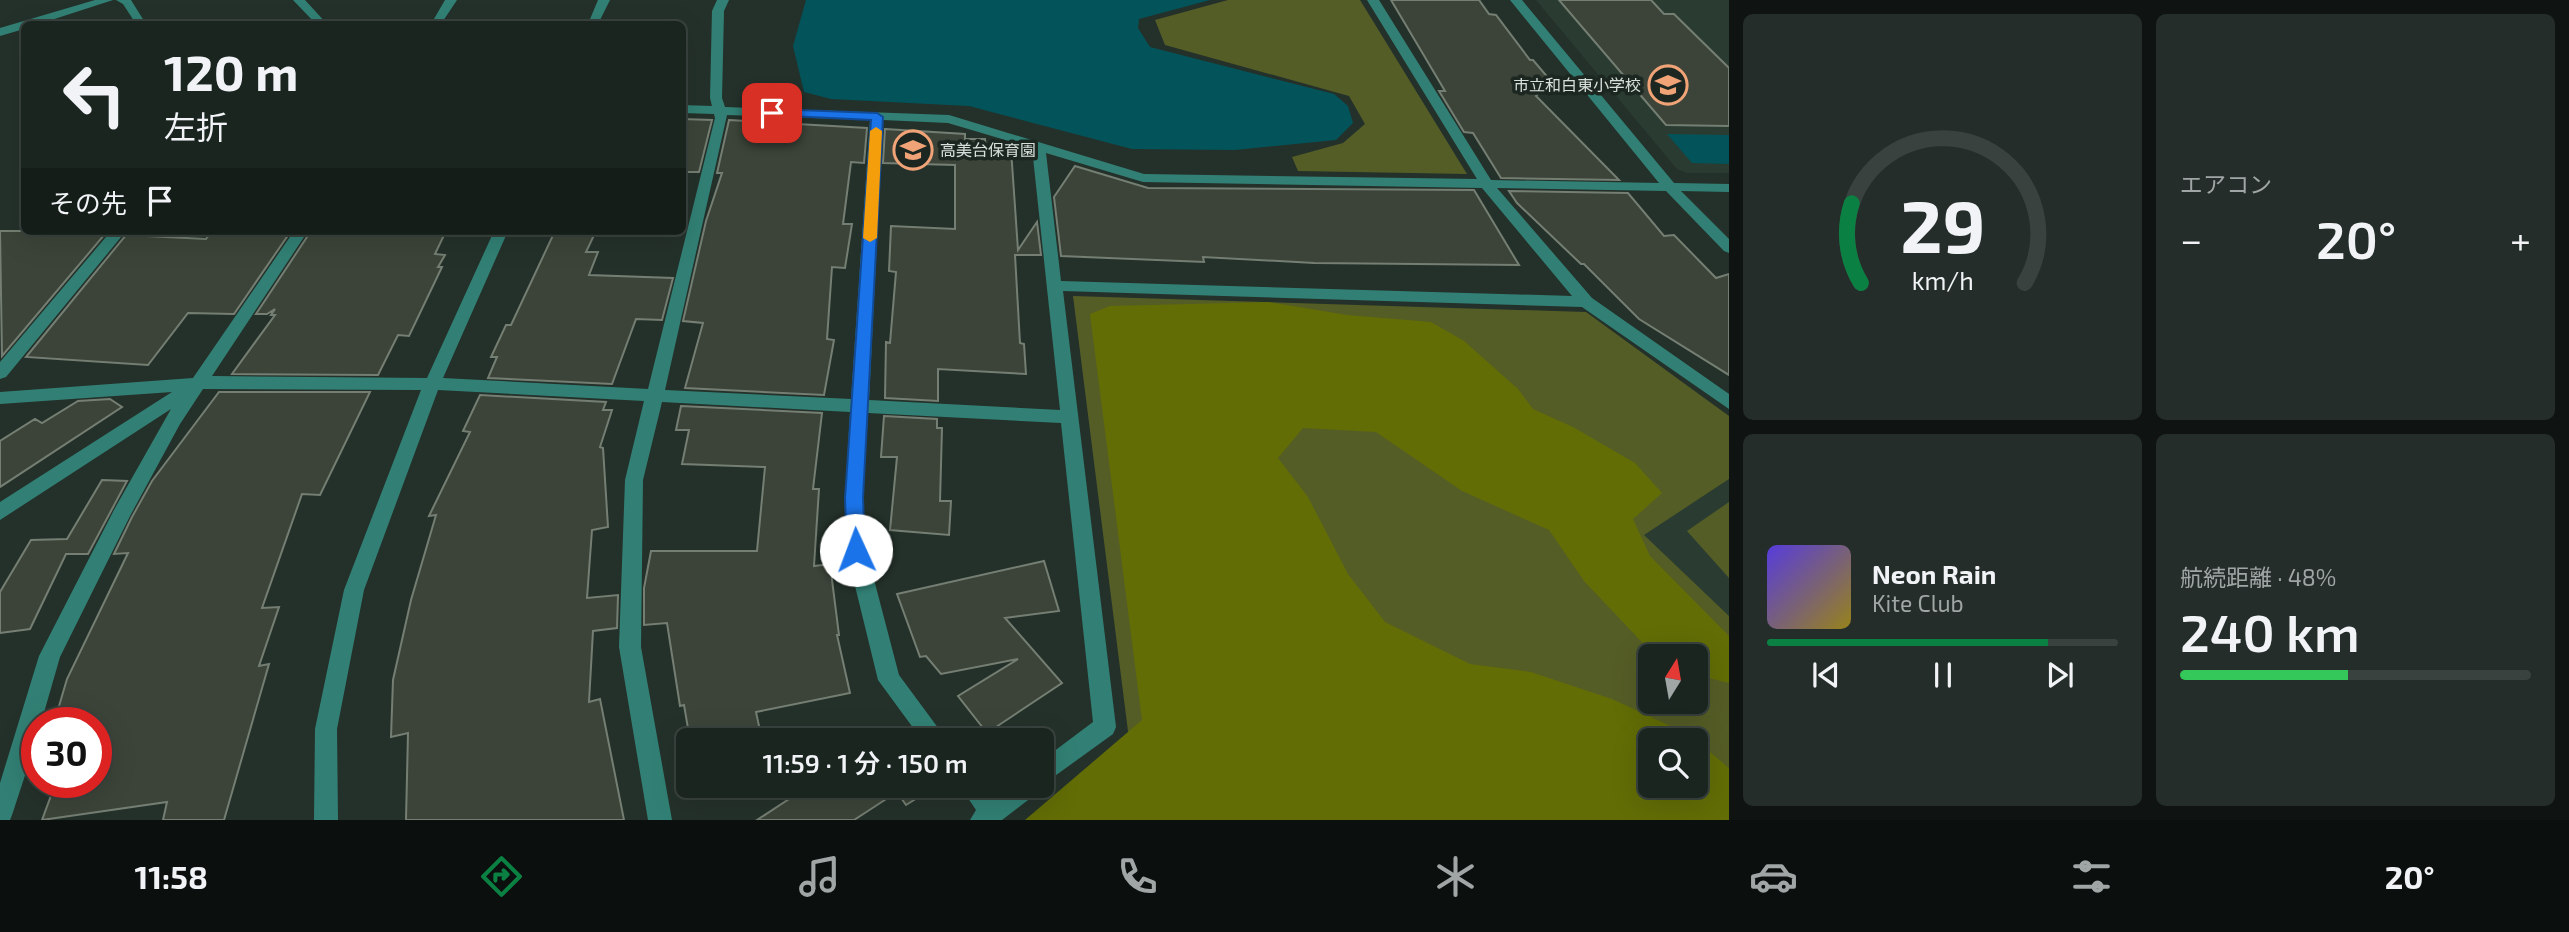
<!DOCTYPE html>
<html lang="ja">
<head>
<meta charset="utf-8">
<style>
  :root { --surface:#1b2520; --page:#242d29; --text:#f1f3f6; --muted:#a0a5a5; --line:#39423e; --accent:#0b8043 }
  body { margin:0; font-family:"Exo 2","Noto Sans JP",sans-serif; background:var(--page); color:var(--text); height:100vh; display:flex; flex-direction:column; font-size:26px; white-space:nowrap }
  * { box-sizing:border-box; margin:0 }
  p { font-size:23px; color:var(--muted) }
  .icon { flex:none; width:38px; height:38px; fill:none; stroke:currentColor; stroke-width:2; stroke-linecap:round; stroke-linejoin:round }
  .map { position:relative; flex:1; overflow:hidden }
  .side { display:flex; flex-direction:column; gap:14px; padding:14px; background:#0f1412; width:840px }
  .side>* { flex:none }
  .guide { position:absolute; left:21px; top:21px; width:665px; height:214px; border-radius:10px; box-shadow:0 7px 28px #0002,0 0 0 2px var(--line); background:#1b2520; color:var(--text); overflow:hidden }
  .needle { width:46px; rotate:11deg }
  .buttons { position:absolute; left:1638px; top:644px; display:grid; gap:14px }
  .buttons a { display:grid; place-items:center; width:70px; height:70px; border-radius:10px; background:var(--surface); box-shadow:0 7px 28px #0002,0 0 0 2px var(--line); font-size:35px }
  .speed { position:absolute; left:21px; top:707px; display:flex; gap:14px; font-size:35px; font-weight:700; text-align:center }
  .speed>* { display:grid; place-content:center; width:91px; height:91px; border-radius:50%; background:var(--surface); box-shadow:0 7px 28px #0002,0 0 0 2px var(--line); line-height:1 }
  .speed .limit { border:10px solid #d22; background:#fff; color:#111 }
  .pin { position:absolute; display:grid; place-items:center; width:60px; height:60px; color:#fff; margin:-30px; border-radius:14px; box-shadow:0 4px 10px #0006 }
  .me { position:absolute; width:77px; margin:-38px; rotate:358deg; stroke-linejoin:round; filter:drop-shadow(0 0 5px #0008) }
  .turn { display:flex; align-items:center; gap:24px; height:147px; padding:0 28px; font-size:32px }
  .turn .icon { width:91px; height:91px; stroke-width:2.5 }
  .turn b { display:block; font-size:49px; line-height:60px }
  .then { display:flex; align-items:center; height:66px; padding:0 28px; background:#0003; gap:14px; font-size:26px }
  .big { font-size:52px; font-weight:600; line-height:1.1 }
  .side .tile { flex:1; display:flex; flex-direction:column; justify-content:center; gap:10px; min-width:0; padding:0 24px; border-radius:10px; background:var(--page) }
  .side .dial { align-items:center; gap:0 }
  .dial svg { height:182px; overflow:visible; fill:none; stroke:var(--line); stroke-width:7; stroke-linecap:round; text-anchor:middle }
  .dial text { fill:var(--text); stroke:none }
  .song { display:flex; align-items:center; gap:21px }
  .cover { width:84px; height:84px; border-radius:10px; background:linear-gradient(135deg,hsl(250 70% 55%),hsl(50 70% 35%)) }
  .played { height:7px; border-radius:4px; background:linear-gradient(90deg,var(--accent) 80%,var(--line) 80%) }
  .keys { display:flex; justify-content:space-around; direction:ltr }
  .heat { display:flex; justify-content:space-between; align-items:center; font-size:38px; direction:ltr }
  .charge { height:10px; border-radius:5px; background:linear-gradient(90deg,#34c759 48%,var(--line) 0) }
  .side .tiles { flex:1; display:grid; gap:14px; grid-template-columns:repeat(2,1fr) }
  .trip { position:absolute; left:676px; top:728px; width:378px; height:70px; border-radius:10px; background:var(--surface); box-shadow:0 7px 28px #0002,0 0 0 2px var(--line); font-weight:600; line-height:70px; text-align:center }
  .dock { display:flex; height:112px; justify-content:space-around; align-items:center; background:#0b0f0d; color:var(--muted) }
  .dock .icon { width:49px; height:49px }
  .dock .selected { color:var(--accent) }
  .dock b { font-size:32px; color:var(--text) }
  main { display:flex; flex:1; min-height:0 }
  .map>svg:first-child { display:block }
  .built { fill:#2a3c31 }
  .green { fill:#555d26; fill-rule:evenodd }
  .forest { fill:#626d06; fill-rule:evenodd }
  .water { fill:#02545a }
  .building { fill:#3c4439; stroke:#757e72; stroke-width:2 }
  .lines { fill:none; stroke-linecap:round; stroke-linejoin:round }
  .minor { fill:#328075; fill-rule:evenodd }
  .route { fill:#1a73e8; stroke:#114b97; stroke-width:2 }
  .slow { fill:#f59e0b }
  .labels { text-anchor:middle; stroke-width:7; stroke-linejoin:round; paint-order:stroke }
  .far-poi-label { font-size:16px; fill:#d8e0dc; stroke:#1b2720; text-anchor:end }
</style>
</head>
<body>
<main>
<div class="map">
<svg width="1729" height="820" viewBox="0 0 1729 820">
  <rect width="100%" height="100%" fill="#24312a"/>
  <path class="built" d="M 1536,0 L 1729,0 L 1729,173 L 1687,173 L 1677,169 Z
    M 1729,479 L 1729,616 L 1643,535 Z"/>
  <path class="green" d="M 1228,0 L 1360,0 L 1467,174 L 1298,171 L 1292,157 L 1343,143 L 1365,124 L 1349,96 L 1165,45 L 1155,20 Z
    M 1073,296 L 1586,312 L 1729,416 L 1729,479 L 1644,535 L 1729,616 L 1729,820 L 1130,747 ZM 1650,656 L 1696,656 L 1696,702 L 1650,702 ZM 1650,740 L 1696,740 L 1696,786 L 1650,786 Z
    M 1729,502 L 1729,578 L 1687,531 Z"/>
  <path class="forest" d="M 1268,302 L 1347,315 L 1431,322 L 1464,341 L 1518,389 L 1533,409 L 1573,427 L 1635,463 L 1662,493 L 1633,519 L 1650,556 L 1729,636 L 1729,683 L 1696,675 L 1696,656 L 1655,656 L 1584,581 L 1549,530 L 1462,491 L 1376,432 L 1303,428 L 1278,458 L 1308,497 L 1348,574 L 1385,622 L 1470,664 L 1531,672 L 1612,699 L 1690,735 L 1729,768 L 1729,820 L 1025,820 L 1142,720 L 1090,314 L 1110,306 ZM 1650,740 L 1696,740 L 1696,786 L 1650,786 Z"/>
  <path class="water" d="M 806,0 L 1210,0 L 1139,19 L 1138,28 L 1150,47 L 1334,94 L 1348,106 L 1353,123 L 1336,140 L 1235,150 L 1132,149 L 969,106 L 831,99 L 804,92 L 793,46 Z
    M 1667,134 L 1729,135 L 1729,164 L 1692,163 Z"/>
  <path class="building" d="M 1391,0 L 1479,0 L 1489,14 L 1496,15 L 1530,60 L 1533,60 L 1550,80 L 1536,96 L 1619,180 L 1501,178 L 1473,133 L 1464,132 L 1439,91 L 1445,91 Z
    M 1559,0 L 1651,0 L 1664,14 L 1674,14 L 1729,68 L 1729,126 L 1666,125 Z
    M 682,119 L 712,120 L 699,172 L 682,172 Z
    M 729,120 L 867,128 L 864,163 L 851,162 L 843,224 L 852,224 L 845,268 L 832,267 L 827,339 L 834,340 L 824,395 L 685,388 L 703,323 L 683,321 L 706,221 L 722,173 L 717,173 Z
    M 885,129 L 965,134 L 965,139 L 985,139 L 986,149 L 1011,149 L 1018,250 L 1037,222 L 1041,255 L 1015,255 L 1020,343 L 1024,344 L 1026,374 L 938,369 L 938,401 L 885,398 L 886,342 L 890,343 L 896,272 L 889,271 L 891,226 L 955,229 L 955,165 L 883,163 Z
    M 1075,166 L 1148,188 L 1474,190 L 1519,265 L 1314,263 L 1203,257 L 1204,262 L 1061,256 L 1054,197 Z
    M 1509,191 L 1628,193 L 1664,236 L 1674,235 L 1716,278 L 1729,274 L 1729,375 L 1639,319 L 1584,264 L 1581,264 L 1517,203 Z
    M 0,231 L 98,231 L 97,234 L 105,234 L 2,356 Z
    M 212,231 L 291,231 L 234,314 L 188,313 L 148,365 L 26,357 L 126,235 L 206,239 Z
    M 311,231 L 446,231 L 435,254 L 445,255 L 438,267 L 442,267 L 409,336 L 398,335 L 378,375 L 232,374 L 275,315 L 271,315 L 275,309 L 267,314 L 256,314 Z
    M 555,231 L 596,231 L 586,252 L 598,252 L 589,275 L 673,278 L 662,320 L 636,319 L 612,384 L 488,378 L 497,357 L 491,357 L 506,325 L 511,325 Z
    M 219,392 L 370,392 L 320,495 L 302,494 L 262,608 L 279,607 L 259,666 L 269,664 L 224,820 L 163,820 L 167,802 L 42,820 L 56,782 L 96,782 L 96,723 L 54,723 L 67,679 L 128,553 L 114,554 L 132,517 L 152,481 Z
    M 480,395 L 606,402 L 603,410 L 612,410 L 600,447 L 603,448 L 608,527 L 592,530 L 587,598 L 618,595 L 617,628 L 593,631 L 589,702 L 600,699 L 624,820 L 406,820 L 408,733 L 391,737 L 393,680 L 411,600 L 436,515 L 429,516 L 470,432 L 463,431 Z
    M 110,399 L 122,407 L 0,487 L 0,441 L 35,419 L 42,423 L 78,401 Z
    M 681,406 L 822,413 L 813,489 L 819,489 L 814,566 L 830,564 L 839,635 L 837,635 L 850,693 L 756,712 L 762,740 L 690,740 L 684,705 L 680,706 L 667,623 L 644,625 L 644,588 L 651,551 L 757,551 L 765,467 L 682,464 L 689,430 L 676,430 Z
    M 884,416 L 937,419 L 937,428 L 942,428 L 940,501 L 951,501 L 949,535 L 890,530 L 897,457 L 881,457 Z
    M 102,480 L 127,481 L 88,554 L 66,554 L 30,629 L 0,633 L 0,592 L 31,540 L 67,539 Z
    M 1044,561 L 1059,611 L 1005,618 L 1062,683 L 987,733 L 958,696 L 1018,659 L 941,674 L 926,656 L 920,657 L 897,594 Z
    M 809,786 L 927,786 L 930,790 L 906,805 L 897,792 L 854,820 L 757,820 Z"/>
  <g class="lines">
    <path class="minor" d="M 95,0 L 113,0 L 39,24 L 24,24 L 24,29 L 0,36 L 0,28 Z
      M 116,0 L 131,0 L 146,24 L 136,24 L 123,4 Z
      M 293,0 L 305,0 L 327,24 L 316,24 Z
      M 445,0 L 457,0 L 441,24 L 431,24 Z
      M 598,0 L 610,0 L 598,24 L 588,24 Z
      M 717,0 L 729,0 L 724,11 L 722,98 L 725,107 L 949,115 L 1144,174 L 1477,179 L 1367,0 L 1379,0 L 1491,180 L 1659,183 L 1510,0 L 1522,0 L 1674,183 L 1729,184 L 1729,192 L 1681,191 L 1729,239 L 1729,253 L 1724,251 L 1666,191 L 1497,188 L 1592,298 L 1729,394 L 1729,409 L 1582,307 L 1063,291 L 1116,727 L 1113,734 L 1041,786 L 1041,761 L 1093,722 L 1061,423 L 868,413 L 863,498 L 866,549 L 899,675 L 947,740 L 922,740 L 878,680 L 846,549 L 845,498 L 850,412 L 662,402 L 643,480 L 641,647 L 672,820 L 648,820 L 619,647 L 625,480 L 644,401 L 438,390 L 364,590 L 337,729 L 338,820 L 314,820 L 315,729 L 344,590 L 421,390 L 203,389 L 180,424 L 130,516 L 60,657 L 41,723 L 37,723 L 37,739 L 12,815 L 10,820 L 0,820 L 0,783 L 39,656 L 115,508 L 171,409 L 0,520 L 0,502 L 172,392 L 0,404 L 0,392 L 193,378 L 294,231 L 308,231 L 212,376 L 427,378 L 494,231 L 508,231 L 443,378 L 648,389 L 715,118 L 714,114 L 682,113 L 682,105 L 712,106 L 710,98 L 712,11 ZM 727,115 L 870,120 L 851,399 L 665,390 ZM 883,120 L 948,123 L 1032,148 L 1060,410 L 869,400 ZM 1046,153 L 1143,182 L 1482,188 L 1572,296 L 1061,281 Z
      M 111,231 L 126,231 L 6,377 L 0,379 L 0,362 Z
      M 960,786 L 987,786 L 995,796 L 1009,786 L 1040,786 L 1036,794 L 1002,820 L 970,820 L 976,810 Z"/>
  </g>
  <path class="route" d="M 772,109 L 877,113 L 883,117 L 863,498 L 865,550 L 862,555 L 856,557 L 849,555 L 847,550 L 845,498 L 871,120 L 768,115 L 768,110 Z"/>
  <path class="slow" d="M 876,127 L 882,131 L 877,238 L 870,242 L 863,238 L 870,131 Z"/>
  <defs>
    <g id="school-ring" transform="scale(2.0125)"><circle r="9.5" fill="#1b2720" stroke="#efa377" stroke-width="1.5"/><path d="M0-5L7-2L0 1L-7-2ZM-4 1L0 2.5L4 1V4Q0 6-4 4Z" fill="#efa377"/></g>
  </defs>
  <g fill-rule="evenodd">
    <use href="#school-ring" x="1668" y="85"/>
    <use href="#school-ring" x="913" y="150"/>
  </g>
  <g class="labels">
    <g class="far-poi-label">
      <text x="1641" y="91">市立和白東小学校</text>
      <text x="940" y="156" text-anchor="start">高美台保育園</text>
    </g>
  </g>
</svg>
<div class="buttons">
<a><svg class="needle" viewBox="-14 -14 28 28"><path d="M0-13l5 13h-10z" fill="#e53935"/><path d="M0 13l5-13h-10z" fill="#a0a5a5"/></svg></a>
<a><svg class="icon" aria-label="search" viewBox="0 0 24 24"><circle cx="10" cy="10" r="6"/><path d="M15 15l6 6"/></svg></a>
</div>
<div class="speed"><div class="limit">30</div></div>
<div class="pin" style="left:772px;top:113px;background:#d93025"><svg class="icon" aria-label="arrive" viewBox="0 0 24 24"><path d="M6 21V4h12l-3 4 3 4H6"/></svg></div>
<svg class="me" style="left:856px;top:550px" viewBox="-20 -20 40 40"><circle r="19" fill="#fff"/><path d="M0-13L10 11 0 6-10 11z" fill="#1a73e8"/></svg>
<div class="trip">11:59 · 1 分 · 150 m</div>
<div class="guide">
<div class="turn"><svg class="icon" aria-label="left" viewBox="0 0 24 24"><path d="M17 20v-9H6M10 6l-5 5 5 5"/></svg><div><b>120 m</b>左折</div></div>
<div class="then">その先<svg class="icon" aria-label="arrive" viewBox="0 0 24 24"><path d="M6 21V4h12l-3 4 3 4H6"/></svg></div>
</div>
</div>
<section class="side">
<div class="tiles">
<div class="tile dial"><svg viewBox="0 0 100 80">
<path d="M14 69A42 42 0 1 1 86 69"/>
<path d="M14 69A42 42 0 0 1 10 34" stroke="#0b8043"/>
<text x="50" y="56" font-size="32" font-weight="700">29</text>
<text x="50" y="72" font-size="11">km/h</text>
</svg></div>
<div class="tile"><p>エアコン</p>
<div class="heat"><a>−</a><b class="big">20°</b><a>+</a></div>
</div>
<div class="tile">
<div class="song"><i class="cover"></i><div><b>Neon Rain</b><p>Kite Club</p></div></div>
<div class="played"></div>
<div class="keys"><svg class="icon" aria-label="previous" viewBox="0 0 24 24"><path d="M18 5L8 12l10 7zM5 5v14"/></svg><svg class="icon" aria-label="pause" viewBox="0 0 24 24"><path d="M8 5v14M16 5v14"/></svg><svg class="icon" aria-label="next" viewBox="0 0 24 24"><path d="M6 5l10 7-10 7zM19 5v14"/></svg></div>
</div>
<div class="tile"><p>航続距離 · 48%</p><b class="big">240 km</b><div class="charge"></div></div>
</div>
</section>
</main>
<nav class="dock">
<b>11:58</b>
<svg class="icon selected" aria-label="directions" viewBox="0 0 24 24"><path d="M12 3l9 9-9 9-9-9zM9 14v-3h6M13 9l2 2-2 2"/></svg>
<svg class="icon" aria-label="music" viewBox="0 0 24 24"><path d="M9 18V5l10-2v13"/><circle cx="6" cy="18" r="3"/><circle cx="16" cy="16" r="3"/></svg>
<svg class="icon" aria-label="phone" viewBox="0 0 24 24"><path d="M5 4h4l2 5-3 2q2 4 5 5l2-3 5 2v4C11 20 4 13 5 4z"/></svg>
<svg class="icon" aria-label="climate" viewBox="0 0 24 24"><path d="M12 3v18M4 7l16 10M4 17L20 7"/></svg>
<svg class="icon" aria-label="car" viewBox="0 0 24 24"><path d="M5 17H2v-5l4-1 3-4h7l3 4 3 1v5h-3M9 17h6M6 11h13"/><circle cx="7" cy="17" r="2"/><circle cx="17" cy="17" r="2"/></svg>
<svg class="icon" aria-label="filters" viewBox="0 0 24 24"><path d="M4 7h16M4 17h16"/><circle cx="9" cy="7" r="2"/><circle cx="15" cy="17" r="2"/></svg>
<b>20°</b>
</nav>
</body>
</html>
